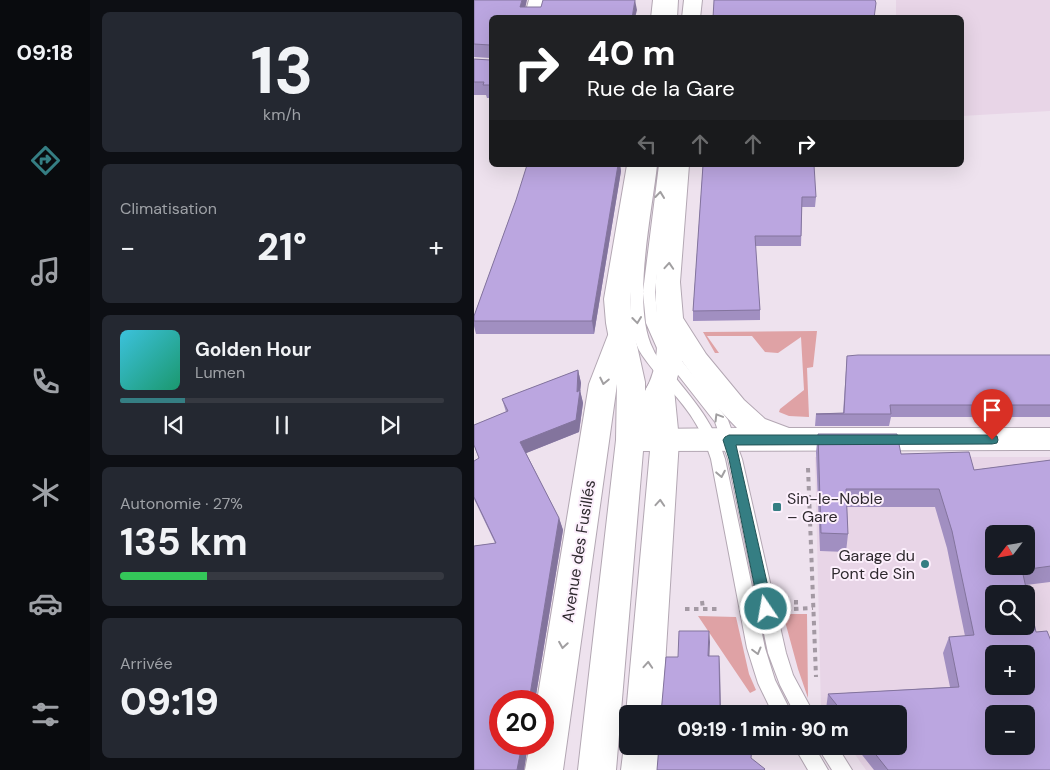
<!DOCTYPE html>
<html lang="fr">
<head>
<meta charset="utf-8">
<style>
  :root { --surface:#171b24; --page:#242831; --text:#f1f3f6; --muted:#9ea1a6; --line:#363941; --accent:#357e83 }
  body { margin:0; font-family:"DM Sans",sans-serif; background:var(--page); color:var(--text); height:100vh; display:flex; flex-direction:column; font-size:19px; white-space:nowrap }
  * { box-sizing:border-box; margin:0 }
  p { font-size:16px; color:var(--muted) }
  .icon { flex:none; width:28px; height:28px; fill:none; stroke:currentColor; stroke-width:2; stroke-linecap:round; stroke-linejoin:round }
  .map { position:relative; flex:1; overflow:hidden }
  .side { display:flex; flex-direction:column; gap:12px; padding:12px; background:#0d0f14; width:384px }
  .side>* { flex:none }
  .top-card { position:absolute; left:15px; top:15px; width:475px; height:152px; border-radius:8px; box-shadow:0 5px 20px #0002; background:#202124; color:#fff; overflow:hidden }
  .needle { width:32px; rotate:239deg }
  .fabs { position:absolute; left:511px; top:525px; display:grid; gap:10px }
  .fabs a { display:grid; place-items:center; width:50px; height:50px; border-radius:8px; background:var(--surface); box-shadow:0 5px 20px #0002; font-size:25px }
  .speed { position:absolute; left:15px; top:690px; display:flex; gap:10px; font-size:25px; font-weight:700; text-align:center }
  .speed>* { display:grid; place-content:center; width:65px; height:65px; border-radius:50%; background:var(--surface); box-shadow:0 5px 20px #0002; line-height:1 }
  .speed .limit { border:8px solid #d22; background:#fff; color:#111 }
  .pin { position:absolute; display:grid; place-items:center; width:42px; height:42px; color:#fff; margin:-51px -21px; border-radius:50% 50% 50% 0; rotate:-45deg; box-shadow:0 0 5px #0007 }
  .pin .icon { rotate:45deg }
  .me { position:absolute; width:55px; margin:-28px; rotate:348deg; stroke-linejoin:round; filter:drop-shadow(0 0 4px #0008) }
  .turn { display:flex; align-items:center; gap:18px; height:105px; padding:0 15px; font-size:22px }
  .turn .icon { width:65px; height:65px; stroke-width:2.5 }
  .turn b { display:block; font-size:35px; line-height:42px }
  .lanes { display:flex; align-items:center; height:48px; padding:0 15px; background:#0003; justify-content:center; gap:25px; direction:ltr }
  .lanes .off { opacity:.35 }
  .big { font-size:38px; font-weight:800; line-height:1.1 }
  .side .card { flex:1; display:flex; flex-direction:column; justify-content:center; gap:8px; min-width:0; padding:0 18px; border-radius:8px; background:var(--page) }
  .side .dial { align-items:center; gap:0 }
  .dial b { font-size:65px; line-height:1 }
  .song { display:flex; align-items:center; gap:15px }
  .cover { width:60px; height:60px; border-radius:8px; background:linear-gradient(135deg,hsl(190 70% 55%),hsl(160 70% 35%)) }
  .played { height:5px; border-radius:2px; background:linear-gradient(90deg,var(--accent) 20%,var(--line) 20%) }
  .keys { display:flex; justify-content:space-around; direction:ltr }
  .heat { display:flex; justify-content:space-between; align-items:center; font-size:28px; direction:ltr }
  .charge { height:8px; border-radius:4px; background:linear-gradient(90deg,#34c759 27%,var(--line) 0) }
  .trip { position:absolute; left:145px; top:705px; width:288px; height:50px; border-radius:8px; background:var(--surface); box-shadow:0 5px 20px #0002; font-weight:800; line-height:50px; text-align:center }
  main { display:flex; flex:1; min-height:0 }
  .tabs { display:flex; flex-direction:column; width:90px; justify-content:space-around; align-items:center; background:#090b0e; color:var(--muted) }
  .tabs .icon { width:35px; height:35px }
  .tabs .on { color:var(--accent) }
  .tabs b { font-size:22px; color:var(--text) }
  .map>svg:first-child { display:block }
  .built { fill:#e8d5e7; fill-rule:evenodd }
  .green { fill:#dfa2a5 }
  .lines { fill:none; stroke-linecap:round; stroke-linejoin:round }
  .lane-casing { stroke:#b3a7b3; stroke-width:2 }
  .street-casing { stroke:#b3a7b3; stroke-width:2 }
  .secondary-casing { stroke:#b3a7b3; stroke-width:2 }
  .path { stroke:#a399a3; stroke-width:4; stroke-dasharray:4.5 4.5; stroke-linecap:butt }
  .lane { fill:#fff; fill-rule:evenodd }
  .street { fill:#fff; fill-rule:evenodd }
  .secondary { fill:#fff; fill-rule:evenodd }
  .wall { fill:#a18fc1 }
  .shaded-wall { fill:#83749d }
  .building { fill:#bba6e0; stroke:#83749d; fill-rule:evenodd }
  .oneway { stroke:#a19fa1 }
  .route { fill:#357e83; stroke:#225255 }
  .poi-dot { fill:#357e83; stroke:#fceffc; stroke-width:2 }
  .labels { text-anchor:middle; stroke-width:4; stroke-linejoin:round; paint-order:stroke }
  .poi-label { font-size:16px; fill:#2e292e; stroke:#fceffc; text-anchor:start }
  .street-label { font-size:16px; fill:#2e292e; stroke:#fceffc }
</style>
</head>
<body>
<main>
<nav class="tabs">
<b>09:18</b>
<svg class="icon on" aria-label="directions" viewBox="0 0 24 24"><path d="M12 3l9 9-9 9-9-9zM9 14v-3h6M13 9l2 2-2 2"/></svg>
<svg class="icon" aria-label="music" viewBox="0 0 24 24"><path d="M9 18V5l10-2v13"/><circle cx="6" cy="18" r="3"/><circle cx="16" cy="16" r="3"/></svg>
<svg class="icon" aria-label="phone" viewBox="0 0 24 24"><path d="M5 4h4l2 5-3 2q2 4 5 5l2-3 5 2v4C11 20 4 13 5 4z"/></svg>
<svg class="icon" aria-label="climate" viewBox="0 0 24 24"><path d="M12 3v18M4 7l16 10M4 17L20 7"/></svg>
<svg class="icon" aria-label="car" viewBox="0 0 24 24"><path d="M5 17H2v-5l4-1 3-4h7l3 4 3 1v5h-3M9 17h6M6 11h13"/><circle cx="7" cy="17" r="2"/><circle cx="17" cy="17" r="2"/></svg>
<svg class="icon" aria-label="filters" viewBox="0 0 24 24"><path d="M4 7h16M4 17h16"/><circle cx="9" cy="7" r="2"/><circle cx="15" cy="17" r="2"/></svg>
</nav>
<section class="side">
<div class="card dial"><b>13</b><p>km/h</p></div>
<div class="card"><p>Climatisation</p>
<div class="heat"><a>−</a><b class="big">21°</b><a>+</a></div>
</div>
<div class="card">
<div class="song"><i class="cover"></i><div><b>Golden Hour</b><p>Lumen</p></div></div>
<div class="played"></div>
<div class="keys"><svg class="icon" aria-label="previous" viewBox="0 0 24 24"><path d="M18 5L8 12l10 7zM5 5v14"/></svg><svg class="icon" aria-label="pause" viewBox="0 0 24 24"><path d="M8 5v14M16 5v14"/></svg><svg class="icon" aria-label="next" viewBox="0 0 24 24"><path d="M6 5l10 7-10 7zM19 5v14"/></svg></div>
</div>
<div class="card"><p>Autonomie · 27%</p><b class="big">135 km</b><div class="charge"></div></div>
<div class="card"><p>Arrivée</p><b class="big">09:19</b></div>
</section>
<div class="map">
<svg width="577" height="770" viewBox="0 0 577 770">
  <rect width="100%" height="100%" fill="#eee2ee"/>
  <path class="built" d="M 422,0 L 576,0 L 576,111 L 488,116 L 488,18 L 422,17 Z
    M 341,457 L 576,457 L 576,770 L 392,770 L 375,746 L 424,746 L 424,714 L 351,714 L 347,708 ZM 520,534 L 552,534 L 552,566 L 520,566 ZM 520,594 L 552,594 L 552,626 L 520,626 ZM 520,654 L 552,654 L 552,686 L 520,686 ZM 520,714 L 552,714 L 552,746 L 520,746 Z"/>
  <path class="green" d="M 343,331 L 339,367 L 333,368 L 335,417 L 315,416 L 305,412 L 306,409 L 330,390 L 327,337 L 304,353 L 291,352 L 278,336 L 233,336 L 245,353 L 241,353 L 229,332 Z
    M 309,614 L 333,614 L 334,698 L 324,669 Z
    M 224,616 L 262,617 L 275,674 L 282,690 L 276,693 Z"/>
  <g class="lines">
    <g class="lane-casing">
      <path id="lane" d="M 196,0 L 204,0 L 203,18 L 193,18 Z
        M 173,165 L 183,165 C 178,212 157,307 179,349 C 183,359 193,367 200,376 C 222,403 240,424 251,459 L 291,648 L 301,680 L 318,714 L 299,714 L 284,683 L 273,648 L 237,459 C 233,447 229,435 222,424 C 208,399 184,379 168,355 C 142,317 166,211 173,165 Z
        M 185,165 L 195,165 L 181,292 L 184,323 L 194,343 L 254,420 L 268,459 L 312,653 L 319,675 L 340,714 L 321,714 L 306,685 L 294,653 L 254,459 L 241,422 L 183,348 L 172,323 L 169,292 Z
        M 320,746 L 340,746 L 354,770 L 334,770 Z
        M 343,746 L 363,746 L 378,770 L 358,770 Z"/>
    </g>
    <g class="street-casing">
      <path id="street" d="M 55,0 L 73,0 L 68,18 L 50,18 Z
        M 147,326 L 156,328 L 160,335 L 143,384 L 89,770 L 51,770 L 56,744 L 69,744 L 69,701 L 63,701 L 115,384 L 134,335 L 138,328 Z
        M 186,379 L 196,382 L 200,389 L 205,440 L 188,714 L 154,714 L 154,718 L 152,714 L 177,440 L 172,389 L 176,382 Z
        M 154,736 L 154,746 L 186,746 L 185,770 L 147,770 L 150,746 Z"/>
    </g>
    <g class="secondary-casing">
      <path id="secondary" d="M 179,0 L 197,0 L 195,18 L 177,18 Z
        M 210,0 L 228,0 L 226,18 L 208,18 Z
        M 153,165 L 175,165 L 156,299 L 158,323 L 171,382 L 171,391 C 191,357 180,318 182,281 C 184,242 189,203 193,165 L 215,165 L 206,282 L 209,318 L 232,354 L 270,400 L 291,419 L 315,428 L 577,428 L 577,450 L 169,451 L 142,770 L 104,770 L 142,440 L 143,382 L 132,323 L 130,299 ZM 208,361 L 237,401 L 263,428 L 177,429 L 200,389 Z"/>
    </g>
    <path class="path" d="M 334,468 L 342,677
      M 322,600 L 322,609
      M 228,601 L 229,609
      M 211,609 L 247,609
      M 320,609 L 339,608"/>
    <use href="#lane" class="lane"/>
    <use href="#street" class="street"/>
    <use href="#secondary" class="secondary"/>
  </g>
  <path class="wall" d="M 0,0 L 52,7 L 163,10 L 18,18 L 18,98 L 13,98 L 12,95 L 0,95 L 0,59 L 16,60 L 16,58 L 0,57 Z
    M 144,165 L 146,165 L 147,171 L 120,334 L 2,334 L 0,326 L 0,316 L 42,200 Z
    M 229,165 L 342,197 L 341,207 L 328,207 L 327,246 L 281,246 L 286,310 L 286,320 L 219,321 L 219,311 Z
    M 577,355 L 577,417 L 417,417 L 415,426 L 341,426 L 342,414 L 369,413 L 373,356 Z
    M 104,370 L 107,383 L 106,391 L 109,403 L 105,432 L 52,453 L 85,518 L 89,530 L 61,701 L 26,701 L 26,744 L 54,744 L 50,770 L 0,770 L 0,546 L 21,543 L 0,499 L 0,461 L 5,459 L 0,445 L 0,425 L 32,412 L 28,399 Z
    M 344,434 L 427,454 L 500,470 L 577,460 L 577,582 L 552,585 L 577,770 L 400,770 L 381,746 L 424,746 L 424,714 L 356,714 L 352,709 L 354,694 L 476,687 L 469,653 L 475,637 L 491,636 L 473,548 L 461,507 L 373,507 L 374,534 L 372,552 L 346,551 L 342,452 Z"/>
  <path class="shaded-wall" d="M 48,0 L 53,0 L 49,18 L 46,7 Z
    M 161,0 L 163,10 L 161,18 L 158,18 Z
    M 144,165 L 146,165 L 147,171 L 120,334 L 118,321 Z
    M 104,370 L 107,383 L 106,393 L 106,390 L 109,403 L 105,432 L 50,454 L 46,442 L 103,392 Z
    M 85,518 L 89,530 L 61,701 L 55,701 Z
    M 235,631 L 236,642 L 235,667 L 234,656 Z
    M 245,656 L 246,667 L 247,714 L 246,707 Z
    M 48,744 L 54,744 L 50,770 L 43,770 Z"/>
  <path class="building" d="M 0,0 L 48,0 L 46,7 L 67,7 L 69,0 L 161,0 L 158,18 L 18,18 L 18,85 L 9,85 L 10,82 L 0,82 L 0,59 L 16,60 L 16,45 L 0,44 Z
    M 240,0 L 401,0 L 402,3 L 400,18 L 239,18 Z
    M 53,165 L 144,165 L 118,321 L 0,321 L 0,316 L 42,200 Z
    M 229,165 L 340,165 L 342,197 L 328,197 L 327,236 L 281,236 L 286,310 L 219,311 Z
    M 384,355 L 577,355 L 577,405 L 416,405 L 417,414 L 342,414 L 370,413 L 373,356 Z
    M 104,370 L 103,392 L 106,390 L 102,420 L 46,442 L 85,518 L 55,701 L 26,701 L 26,744 L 48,744 L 43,770 L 0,770 L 0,546 L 22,543 L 0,497 L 0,461 L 5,458 L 0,445 L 0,425 L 34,411 L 28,399 Z
    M 344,434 L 423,434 L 427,454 L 495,452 L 500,470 L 577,460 L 577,566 L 548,570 L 562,632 L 573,631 L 577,641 L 577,770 L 414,770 L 395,746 L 424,746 L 424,714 L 370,714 L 354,694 L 485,687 L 475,637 L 500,635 L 478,531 L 465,489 L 372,489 L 374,534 L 347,533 ZM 520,534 L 552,534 L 552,566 L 520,566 ZM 520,594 L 552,594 L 552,626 L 520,626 ZM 520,654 L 552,654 L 552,686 L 520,686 ZM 520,714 L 552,714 L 552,746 L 520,746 Z
    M 205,631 L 235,631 L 234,656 L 245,656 L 246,707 L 269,712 L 269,714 L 187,714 L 192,657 L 204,657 Z
    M 185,746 L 278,746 L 277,758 L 291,769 L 290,770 L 183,770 Z"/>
  <defs><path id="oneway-chevron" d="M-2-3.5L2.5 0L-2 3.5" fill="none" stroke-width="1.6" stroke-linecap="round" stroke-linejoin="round" transform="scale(1.25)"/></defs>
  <g class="oneway">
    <use href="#oneway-chevron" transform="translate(186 195) rotate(-84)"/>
    <use href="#oneway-chevron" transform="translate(195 266) rotate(-86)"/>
    <use href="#oneway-chevron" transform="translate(163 320) rotate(83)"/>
    <use href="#oneway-chevron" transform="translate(130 381) rotate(102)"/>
    <use href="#oneway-chevron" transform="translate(244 417) rotate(-121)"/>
    <use href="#oneway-chevron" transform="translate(247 474) rotate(79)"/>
    <use href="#oneway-chevron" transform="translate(186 503) rotate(-86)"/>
    <use href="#oneway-chevron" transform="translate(89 645) rotate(99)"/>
    <use href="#oneway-chevron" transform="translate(283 651) rotate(75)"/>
    <use href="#oneway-chevron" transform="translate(174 665) rotate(-86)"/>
  </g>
  <path class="route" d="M 255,435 L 518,435 L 523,436 L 524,440 L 523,443 L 518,444 L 262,445 L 299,609 L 297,613 L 292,615 L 287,613 L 285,609 L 255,459 L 249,440 L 251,437 Z"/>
  <g class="poi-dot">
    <rect x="298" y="502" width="10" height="10" rx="2.5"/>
    <circle cx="451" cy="564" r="5"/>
  </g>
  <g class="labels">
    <g class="poi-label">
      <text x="313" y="504">Sin-le-Noble<tspan x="313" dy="18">– Gare</tspan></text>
      <text x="441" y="561" text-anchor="end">Garage du<tspan x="441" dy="18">Pont de Sin</tspan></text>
    </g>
    <g class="street-label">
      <text transform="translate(104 551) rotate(-81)" y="6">Avenue des Fusillés</text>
    </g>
  </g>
</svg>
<div class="fabs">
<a><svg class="needle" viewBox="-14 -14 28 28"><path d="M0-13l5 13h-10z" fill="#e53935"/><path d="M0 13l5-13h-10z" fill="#9ea1a6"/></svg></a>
<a><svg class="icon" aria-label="search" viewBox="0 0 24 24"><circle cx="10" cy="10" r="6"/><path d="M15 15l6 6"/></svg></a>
<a>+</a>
<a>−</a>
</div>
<div class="speed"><div class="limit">20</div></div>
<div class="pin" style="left:518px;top:440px;background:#d93025"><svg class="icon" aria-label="arrive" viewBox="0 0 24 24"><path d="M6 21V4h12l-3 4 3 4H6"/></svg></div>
<svg class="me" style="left:292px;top:609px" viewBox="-20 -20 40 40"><circle r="17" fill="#357e83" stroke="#fff" stroke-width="3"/><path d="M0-11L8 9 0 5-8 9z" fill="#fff"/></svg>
<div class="trip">09:19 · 1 min · 90 m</div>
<div class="top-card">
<div class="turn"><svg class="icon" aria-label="right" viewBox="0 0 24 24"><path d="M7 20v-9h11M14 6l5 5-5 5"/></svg><div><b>40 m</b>Rue de la Gare</div></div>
<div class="lanes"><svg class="icon off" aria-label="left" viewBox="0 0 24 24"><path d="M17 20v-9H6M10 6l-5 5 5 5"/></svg><svg class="icon off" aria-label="ahead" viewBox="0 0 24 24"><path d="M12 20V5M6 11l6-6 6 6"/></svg><svg class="icon off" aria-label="ahead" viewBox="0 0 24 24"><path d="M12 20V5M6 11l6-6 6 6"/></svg><svg class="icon" aria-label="right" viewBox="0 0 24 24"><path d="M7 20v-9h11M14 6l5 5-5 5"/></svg></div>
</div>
</div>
</main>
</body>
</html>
